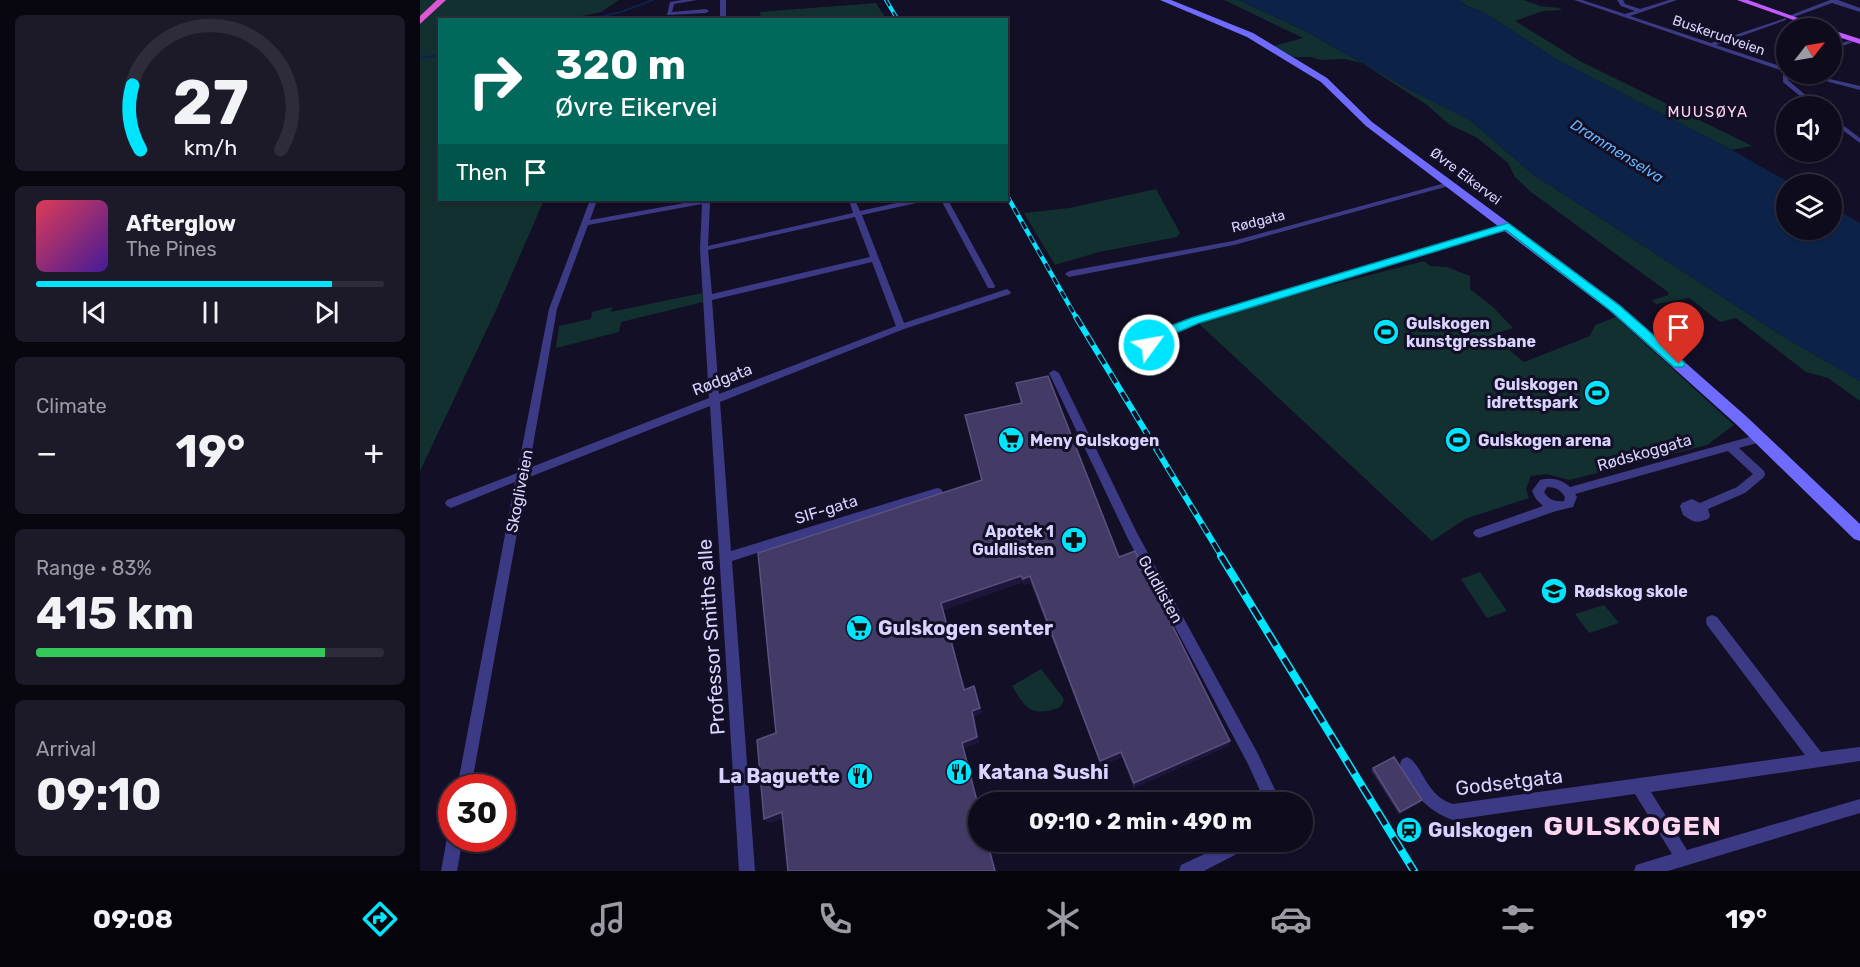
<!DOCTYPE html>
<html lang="en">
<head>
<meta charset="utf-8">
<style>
  :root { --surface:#0e0b1c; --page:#1c1929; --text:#f1f3f6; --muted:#9b9ba3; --line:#2e2b3b; --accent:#00e5ff }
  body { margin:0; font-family:Rubik,sans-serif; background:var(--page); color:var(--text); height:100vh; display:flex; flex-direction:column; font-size:22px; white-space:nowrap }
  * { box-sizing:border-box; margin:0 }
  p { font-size:20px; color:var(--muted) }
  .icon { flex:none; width:33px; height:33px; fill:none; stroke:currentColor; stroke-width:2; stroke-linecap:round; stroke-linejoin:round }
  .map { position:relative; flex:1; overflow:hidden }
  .panel { display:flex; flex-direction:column; gap:15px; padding:15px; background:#08060f; width:420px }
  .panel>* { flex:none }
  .banner { position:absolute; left:18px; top:18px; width:570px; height:183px; border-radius:0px; box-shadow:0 2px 4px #0004,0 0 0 2px var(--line); background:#00695c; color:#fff; overflow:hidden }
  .needle { width:39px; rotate:59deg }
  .fabs { position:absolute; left:1356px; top:18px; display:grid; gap:12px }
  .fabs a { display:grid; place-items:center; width:66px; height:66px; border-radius:50%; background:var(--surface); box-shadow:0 2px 4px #0004,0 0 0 2px var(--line); font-size:30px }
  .speed { position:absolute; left:18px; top:774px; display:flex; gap:12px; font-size:30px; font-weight:700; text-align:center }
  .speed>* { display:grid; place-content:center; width:78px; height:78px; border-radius:50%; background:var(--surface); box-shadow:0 2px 4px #0004,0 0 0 2px var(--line); line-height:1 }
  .speed .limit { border:9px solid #d22; background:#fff; color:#111 }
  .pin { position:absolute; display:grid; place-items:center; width:51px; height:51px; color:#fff; margin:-62px -26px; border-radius:50% 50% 50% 0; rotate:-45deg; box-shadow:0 0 6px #0007 }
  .pin .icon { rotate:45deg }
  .me { position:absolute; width:66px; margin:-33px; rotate:58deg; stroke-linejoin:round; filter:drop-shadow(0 0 4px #0008) }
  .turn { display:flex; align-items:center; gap:21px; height:126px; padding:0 18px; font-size:27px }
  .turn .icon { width:78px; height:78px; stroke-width:2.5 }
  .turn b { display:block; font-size:42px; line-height:51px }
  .then { display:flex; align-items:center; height:57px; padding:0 18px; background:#0003; gap:12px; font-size:22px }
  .big { font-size:45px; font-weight:700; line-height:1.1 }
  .panel .card { flex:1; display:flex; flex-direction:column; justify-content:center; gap:9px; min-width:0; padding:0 21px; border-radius:9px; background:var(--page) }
  .panel .dial { align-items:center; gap:0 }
  .dial svg { height:156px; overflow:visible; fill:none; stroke:var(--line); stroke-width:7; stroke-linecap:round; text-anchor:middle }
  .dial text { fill:var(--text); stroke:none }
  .song { display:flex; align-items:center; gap:18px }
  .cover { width:72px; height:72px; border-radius:9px; background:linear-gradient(135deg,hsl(350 70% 55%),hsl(260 70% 35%)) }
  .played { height:6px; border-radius:3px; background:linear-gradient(90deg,var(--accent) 85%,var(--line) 85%) }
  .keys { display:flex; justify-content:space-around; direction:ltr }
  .heat { display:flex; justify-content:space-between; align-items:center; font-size:33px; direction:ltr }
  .charge { height:9px; border-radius:4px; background:linear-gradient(90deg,#34c759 83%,var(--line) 0) }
  .trip { position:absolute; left:548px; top:792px; width:345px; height:60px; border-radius:30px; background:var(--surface); box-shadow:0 2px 4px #0004,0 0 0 2px var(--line); font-weight:700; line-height:60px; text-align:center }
  .menu { display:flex; height:96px; justify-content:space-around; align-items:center; background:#06040b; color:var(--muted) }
  .menu .icon { width:42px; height:42px }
  .menu .active { color:var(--accent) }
  .menu b { font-size:27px; color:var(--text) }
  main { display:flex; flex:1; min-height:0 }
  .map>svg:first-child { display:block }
  .green { fill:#12302f }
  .water { fill:#0c2248 }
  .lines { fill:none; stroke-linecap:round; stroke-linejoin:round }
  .stream { stroke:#0c2248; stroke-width:2 }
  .minor { fill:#3d3a85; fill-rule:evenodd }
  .secondary { fill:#6f6bff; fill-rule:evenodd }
  .primary { fill:#c25bff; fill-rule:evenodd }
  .trunk { fill:#e055d1; fill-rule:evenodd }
  .rail-far3-casing { stroke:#00e5ff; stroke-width:4 }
  .rail-far2-casing { stroke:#00e5ff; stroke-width:4.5 }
  .rail-far1-casing { stroke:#00e5ff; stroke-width:6 }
  .rail-casing { stroke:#00e5ff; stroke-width:8 }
  .rail-far3 { stroke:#130f26; stroke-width:2; stroke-dasharray:7; stroke-linecap:butt }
  .rail-far2 { stroke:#130f26; stroke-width:3; stroke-dasharray:8; stroke-linecap:butt }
  .rail-far1 { stroke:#130f26; stroke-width:4; stroke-dasharray:11; stroke-linecap:butt }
  .rail { stroke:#130f26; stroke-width:5; stroke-dasharray:15; stroke-linecap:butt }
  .wall { fill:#312854 }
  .shaded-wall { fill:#1d163a }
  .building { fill:#433a66; stroke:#5a527e; stroke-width:1.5 }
  .route { fill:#00e5ff; stroke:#0095a6; stroke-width:1.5 }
  .labels { text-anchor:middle; stroke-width:6; stroke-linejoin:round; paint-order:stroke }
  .far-street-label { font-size:14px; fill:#d9d4ff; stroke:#130f26 }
  .far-neighbourhood-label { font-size:15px; letter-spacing:1.5px; fill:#ffd6f0; stroke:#130f26 }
  .far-water-label { font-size:15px; font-style:italic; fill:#62b6ff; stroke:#130f26 }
  .poi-label { font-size:16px; font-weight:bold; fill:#d9d4ff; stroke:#130f26; text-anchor:start }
  .street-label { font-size:16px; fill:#d9d4ff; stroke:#130f26 }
  .near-poi-label { font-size:20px; font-weight:bold; fill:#d9d4ff; stroke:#130f26; text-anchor:start }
  .near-street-label { font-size:20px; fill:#d9d4ff; stroke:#130f26 }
  .near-district-label { font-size:27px; font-weight:bold; letter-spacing:1.5px; fill:#ffd6f0; stroke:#130f26 }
</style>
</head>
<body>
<main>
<section class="panel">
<div class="card dial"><svg viewBox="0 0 100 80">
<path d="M14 69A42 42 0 1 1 86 69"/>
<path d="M14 69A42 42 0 0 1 10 36" stroke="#00e5ff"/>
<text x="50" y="56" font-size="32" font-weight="700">27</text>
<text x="50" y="72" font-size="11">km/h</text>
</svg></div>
<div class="card">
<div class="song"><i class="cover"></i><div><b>Afterglow</b><p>The Pines</p></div></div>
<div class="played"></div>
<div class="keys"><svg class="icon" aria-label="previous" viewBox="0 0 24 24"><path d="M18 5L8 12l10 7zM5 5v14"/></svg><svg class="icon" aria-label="pause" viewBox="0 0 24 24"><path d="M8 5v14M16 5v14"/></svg><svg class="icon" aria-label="next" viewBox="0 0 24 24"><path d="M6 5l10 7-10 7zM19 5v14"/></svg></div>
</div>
<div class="card"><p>Climate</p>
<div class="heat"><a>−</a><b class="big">19°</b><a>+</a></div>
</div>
<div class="card"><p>Range · 83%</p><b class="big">415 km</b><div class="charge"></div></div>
<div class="card"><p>Arrival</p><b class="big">09:10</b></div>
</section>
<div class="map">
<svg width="1440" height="871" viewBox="0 0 1440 871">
  <rect width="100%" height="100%" fill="#130f26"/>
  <path class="green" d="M 0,0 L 199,0 L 181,12 L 147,19 L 20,20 L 20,200 L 124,200 L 77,308 L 0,471 Z
    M 804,0 L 819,0 L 885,31 L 994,92 L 1050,120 L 1114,175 L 1364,337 L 1440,381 L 1440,401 L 1408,378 L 1386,372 L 1316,318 L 1300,322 L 1269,298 L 1236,304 L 1232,300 L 1249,295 L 1248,292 L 1111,192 L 1095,177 L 1088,163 L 1056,137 L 1030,125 L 1007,105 L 942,63 L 924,59 L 901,60 L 891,57 L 873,57 L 854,46 L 883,38 Z
    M 1038,0 L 1104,0 L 1120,6 L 1139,8 L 1142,10 L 1123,11 L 1095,21 L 1160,61 L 1332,146 L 1312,150 L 1136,59 L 1065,13 L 1042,4 L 1044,3 Z
    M 456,3 L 466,19 L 341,19 L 340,12 Z
    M 736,189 L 760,233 L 757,237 L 679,252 L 635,265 L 604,213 L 649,208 Z
    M 1004,261 L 1010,266 L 1027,267 L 1050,276 L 1050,289 L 1073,307 L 1093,328 L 1071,335 L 1104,362 L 1170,336 L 1175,325 L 1196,317 L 1314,425 L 1287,445 L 1150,480 L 1126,474 L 1111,476 L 1106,489 L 1109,498 L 1045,519 L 1012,541 L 775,320 Z
    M 282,293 L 283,302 L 201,322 L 199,332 L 136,348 L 139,326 L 171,319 L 172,312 L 192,307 L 191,312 Z
    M 1060,572 L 1087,611 L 1067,618 L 1041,579 Z
    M 1184,605 L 1199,623 L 1169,633 L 1155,614 Z
    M 621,669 L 642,696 L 644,701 L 639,708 C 610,717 606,709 592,686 Z"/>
  <path class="water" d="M 819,0 L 1038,0 L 1045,3 L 1043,5 L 1065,13 L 1136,59 L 1312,150 L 1372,184 L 1366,184 L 1366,230 L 1412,230 L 1412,207 L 1440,223 L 1440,381 L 1364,337 L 1114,175 L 1050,120 L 994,92 L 885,31 Z"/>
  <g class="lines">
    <path class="stream" d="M 166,20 L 201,12 L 233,0
      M 0,58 L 20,55"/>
    <path class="minor" d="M 262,0 L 277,0 L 254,4 L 252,12 L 286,9 L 289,11 L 286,13 L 247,15 L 250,2 Z
      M 300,0 L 306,0 L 306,20 L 300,20 Z
      M 1154,0 L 1162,0 L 1205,14 L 1215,11 L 1201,6 L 1197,0 L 1203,0 L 1205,4 L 1220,9 L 1249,0 L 1257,0 L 1210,16 L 1291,43 L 1366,18 L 1366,20 L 1296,45 L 1366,68 L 1366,74 L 1369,74 L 1368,80 L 1398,106 L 1392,106 L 1363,82 L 1363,71 Z
      M 1410,0 L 1418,0 L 1440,8 L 1440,12 L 1412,3 L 1371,18 L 1366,17 Z
      M 1428,41 L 1433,42 L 1412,50 L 1412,46 Z
      M 1379,74 L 1388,74 L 1440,86 L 1440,90 Z
      M 1412,117 L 1440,138 L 1440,143 L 1412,122 Z
      M 1029,182 L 1036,184 L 814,245 L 649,277 L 645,274 L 649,271 L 813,241 Z
      M 170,200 L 177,200 L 170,220 L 282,200 L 295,200 L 295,202 L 290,203 L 288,246 L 433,213 L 429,200 L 435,200 L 440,211 L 490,200 L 501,200 L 501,202 L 442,215 L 484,323 L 584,290 L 587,289 L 591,292 L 590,294 L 484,329 L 300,402 L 311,551 L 517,488 L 521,489 L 523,492 L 521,495 L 517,496 L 312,561 L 335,871 L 319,871 L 290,406 L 107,478 L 51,788 L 37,788 L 95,482 L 31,508 L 27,506 L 25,503 L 27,500 L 97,473 L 129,309 ZM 282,204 L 280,249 L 289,398 L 109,468 L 137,309 L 168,225 ZM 435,217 L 450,257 L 292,294 L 288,250 ZM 452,262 L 476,326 L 299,394 L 292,300 Z
      M 521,200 L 528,200 L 575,286 L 574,288 L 568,288 L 567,286 Z
      M 1085,224 L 1088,224 L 1092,226 L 778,322 L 743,337 L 729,348 L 724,345 L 737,333 L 772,318 Z
      M 634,370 L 639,373 L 717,533 L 838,754 L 858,796 L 857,802 L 843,802 L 843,797 L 828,764 L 708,539 L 629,373 Z
      M 1340,434 L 1344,435 L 1345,438 L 1344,441 L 1319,448 L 1344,471 L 1345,474 L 1344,477 L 1325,493 L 1288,509 L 1290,516 L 1288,519 C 1275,524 1274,522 1263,515 L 1260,506 L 1262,503 L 1272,499 L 1280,503 L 1317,487 L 1333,474 L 1308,451 L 1155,494 L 1157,497 L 1153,507 L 1136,511 L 1059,538 L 1055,536 L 1053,533 L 1055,530 L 1123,506 L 1116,499 L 1112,491 L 1120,480 C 1131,477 1142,479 1150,487 ZM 1127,487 C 1136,487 1141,490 1145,497 L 1144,501 C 1135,502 1129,500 1124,492 Z
      M 1292,615 L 1297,617 L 1401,752 L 1440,747 L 1440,761 L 1231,792 L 1267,850 L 1440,799 L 1440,813 L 1248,871 L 1214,871 L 1216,865 L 1252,854 L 1215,794 L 1033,820 C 1006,811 990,790 980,764 L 982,759 L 987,757 C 1003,764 1005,796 1033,804 L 1385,755 L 1287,625 L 1286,621 L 1287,617 Z
      M 32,832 L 32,838 L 43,838 L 37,871 L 21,871 L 27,838 Z
      M 810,842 L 833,842 L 830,847 L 784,871 L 759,871 L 761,865 Z"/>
    <path class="secondary" d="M 740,0 L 751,0 L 833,33 L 907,78 L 952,122 L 1200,305 L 1327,417 L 1440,524 L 1440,541 L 1434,539 L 1317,425 L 1190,311 L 946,126 L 901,82 L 827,37 Z"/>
    <path class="primary" d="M 1317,0 L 1328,0 L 1406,28 L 1396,28 Z
      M 1412,30 L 1440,39 L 1440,44 L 1412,35 Z"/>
    <path class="trunk" d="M 17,0 L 26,0 L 0,24 L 0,16 Z"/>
    <g class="rail-far3-casing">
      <path id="rail-far3" d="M 466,0 L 478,20"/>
    </g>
    <g class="rail-far2-casing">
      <path id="rail-far2" d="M 586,194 L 657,319"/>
    </g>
    <g class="rail-far1-casing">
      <path id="rail-far1" d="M 656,317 L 802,557"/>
    </g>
    <g class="rail-casing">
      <path id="rail" d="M 801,556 L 994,871"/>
    </g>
    <use href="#rail-far3" class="rail-far3"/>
    <use href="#rail-far2" class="rail-far2"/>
    <use href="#rail-far1" class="rail-far1"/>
    <use href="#rail" class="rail"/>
  </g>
  <path class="wall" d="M 596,383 L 810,741 L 808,746 L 714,788 L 702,757 L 681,766 L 611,583 L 604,585 L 603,582 L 523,610 L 545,689 L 556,692 L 562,713 L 554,716 L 559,742 L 544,748 L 576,871 L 368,871 L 363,818 L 349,823 L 344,819 L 356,733 L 562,480 L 601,403 Z
    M 953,768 L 1001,802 L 979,814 L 951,770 Z"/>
  <path class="shaded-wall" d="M 601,576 L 603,582 L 523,610 L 546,695 L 521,603 Z
    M 610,576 L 611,583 L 604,585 L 603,579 Z
    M 554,686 L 562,713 L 554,716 L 559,742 L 544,748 L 558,802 L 558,805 L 542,743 L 552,711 Z
    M 810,741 L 808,746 L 714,788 L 714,783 Z
    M 701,752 L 702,757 L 681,766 L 680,761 Z
    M 1002,800 L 1001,802 L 979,814 L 980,812 Z
    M 362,812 L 367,816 L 349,823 L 344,819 Z
    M 567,842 L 568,842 L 576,871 L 575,871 Z"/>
  <path class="building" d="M 628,376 L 699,557 L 715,551 L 810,741 L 714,783 L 701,752 L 680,761 L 610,576 L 603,579 L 601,576 L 521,603 L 544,690 L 554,686 L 560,708 L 552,711 L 557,737 L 542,743 L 558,805 L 558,842 L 567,842 L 575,871 L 368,871 L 362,812 L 344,819 L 337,740 L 356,733 L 338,553 L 562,480 L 545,415 L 602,403 L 596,383 Z
    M 974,757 L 1002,800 L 980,812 L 953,768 Z"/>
  <path class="route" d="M 1088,223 L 1200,306 L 1263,361 L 1265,364 L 1263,367 L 1254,367 L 1191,311 L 1086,230 L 779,323 L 744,338 L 733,348 L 724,348 L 723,345 L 735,332 L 771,318 Z"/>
  <defs>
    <g id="stadium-disc" transform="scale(1.35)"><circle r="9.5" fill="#00e5ff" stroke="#130f26"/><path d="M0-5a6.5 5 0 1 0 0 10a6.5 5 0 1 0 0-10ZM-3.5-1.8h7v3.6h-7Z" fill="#111"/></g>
    <g id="supermarket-disc" transform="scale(1.35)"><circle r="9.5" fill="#00e5ff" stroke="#130f26"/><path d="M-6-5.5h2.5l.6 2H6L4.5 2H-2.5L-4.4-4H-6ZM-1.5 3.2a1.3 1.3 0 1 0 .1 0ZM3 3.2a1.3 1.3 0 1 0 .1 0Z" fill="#111"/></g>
    <g id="pharmacy-disc" transform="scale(1.35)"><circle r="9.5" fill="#00e5ff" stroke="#130f26"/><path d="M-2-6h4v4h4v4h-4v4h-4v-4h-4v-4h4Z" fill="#111"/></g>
    <g id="school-disc" transform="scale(1.35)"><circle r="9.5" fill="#00e5ff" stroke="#130f26"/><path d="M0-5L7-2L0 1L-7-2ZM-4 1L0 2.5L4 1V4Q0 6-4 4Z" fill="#111"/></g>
    <g id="restaurant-disc" transform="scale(1.35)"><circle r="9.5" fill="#00e5ff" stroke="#130f26"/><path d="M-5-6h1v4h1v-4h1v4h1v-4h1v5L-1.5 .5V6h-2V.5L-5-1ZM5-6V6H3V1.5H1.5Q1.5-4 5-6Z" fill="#111"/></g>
    <g id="station-disc" transform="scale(1.35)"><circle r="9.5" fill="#00e5ff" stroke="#130f26"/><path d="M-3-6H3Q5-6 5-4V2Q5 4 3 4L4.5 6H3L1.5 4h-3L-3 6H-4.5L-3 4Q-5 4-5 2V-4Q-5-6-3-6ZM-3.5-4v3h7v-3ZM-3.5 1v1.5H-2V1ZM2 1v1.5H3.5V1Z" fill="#111"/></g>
  </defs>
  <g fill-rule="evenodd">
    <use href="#stadium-disc" x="966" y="332"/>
    <use href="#stadium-disc" x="1177" y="393"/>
    <use href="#supermarket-disc" x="591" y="440"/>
    <use href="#stadium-disc" x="1038" y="440"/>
    <use href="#pharmacy-disc" x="654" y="540"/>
    <use href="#school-disc" x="1134" y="591"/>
    <use href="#supermarket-disc" x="439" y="628"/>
    <use href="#restaurant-disc" x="539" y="772"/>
    <use href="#restaurant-disc" x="440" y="776"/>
    <use href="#station-disc" x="989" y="830"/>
  </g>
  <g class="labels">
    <g class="far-street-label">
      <text transform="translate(1299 35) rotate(19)" y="5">Buskerudveien</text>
      <text transform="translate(1046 176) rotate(37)" y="5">Øvre Eikervei</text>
      <text transform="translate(838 221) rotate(-14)" y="5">Rødgata</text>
    </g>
    <g class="far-neighbourhood-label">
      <text x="1288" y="117">MUUSØYA</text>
    </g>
    <g class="far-water-label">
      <text transform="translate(1197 151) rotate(32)" y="5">Drammenselva</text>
    </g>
    <g class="poi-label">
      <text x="986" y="329">Gulskogen<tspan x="986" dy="18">kunstgressbane</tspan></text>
      <text x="1158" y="390" text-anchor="end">Gulskogen<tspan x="1158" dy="18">idrettspark</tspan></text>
      <text x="610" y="446">Meny Gulskogen</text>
      <text x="1058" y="446">Gulskogen arena</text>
      <text x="634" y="537" text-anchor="end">Apotek 1<tspan x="634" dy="18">Guldlisten</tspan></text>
      <text x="1154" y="597">Rødskog skole</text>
    </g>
    <g class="street-label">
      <text transform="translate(302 379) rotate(-21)" y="6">Rødgata</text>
      <text transform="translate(1224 452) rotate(-16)" y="6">Rødskoggata</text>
      <text transform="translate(99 491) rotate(-79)" y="6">Skogliveien</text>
      <text transform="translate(406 509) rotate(-17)" y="6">SIF-gata</text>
      <text transform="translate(741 589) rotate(61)" y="6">Guldlisten</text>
    </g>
    <g class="near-poi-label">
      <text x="458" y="635">Gulskogen senter</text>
      <text x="558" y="779">Katana Sushi</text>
      <text x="420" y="783" text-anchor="end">La Baguette</text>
      <text x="1008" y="837">Gulskogen</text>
    </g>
    <g class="near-street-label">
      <text transform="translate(291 637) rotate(-94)" y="7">Professor Smiths alle</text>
      <text transform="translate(1089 782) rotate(-7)" y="7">Godsetgata</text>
    </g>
    <g class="near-district-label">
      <text x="1213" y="835">GULSKOGEN</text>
    </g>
  </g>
</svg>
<div class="fabs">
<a><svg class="needle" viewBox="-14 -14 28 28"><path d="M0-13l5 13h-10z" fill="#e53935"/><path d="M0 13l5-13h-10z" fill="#9b9ba3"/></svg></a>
<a><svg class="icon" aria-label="sound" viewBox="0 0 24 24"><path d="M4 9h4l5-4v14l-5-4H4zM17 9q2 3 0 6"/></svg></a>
<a><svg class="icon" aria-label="layers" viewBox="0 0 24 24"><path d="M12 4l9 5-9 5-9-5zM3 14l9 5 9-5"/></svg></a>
</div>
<div class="speed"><div class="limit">30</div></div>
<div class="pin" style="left:1259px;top:364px;background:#d93025"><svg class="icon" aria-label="arrive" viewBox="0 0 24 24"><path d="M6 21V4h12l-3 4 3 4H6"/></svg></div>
<svg class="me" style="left:729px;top:345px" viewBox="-20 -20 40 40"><circle r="17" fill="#00e5ff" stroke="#fff" stroke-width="3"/><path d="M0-11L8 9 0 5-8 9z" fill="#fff"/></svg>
<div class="trip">09:10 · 2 min · 490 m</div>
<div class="banner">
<div class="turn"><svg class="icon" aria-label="right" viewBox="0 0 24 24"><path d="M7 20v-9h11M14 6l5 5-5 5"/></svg><div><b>320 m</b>Øvre Eikervei</div></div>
<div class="then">Then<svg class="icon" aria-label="arrive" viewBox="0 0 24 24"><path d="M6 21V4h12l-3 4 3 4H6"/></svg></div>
</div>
</div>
</main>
<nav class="menu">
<b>09:08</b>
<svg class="icon active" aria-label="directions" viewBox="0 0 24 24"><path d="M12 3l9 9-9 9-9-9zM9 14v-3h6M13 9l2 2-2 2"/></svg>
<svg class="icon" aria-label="music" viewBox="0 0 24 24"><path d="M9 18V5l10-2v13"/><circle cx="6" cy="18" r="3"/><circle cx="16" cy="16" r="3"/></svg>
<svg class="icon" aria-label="phone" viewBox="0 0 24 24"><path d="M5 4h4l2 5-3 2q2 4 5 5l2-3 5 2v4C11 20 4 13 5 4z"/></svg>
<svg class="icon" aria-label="climate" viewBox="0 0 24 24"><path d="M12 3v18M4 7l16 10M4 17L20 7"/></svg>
<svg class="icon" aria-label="car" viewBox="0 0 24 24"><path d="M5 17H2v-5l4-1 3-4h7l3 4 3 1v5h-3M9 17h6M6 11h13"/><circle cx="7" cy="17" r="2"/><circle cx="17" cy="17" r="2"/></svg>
<svg class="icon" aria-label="filters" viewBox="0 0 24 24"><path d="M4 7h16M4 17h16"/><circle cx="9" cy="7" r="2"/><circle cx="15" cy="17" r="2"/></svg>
<b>19°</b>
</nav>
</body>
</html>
